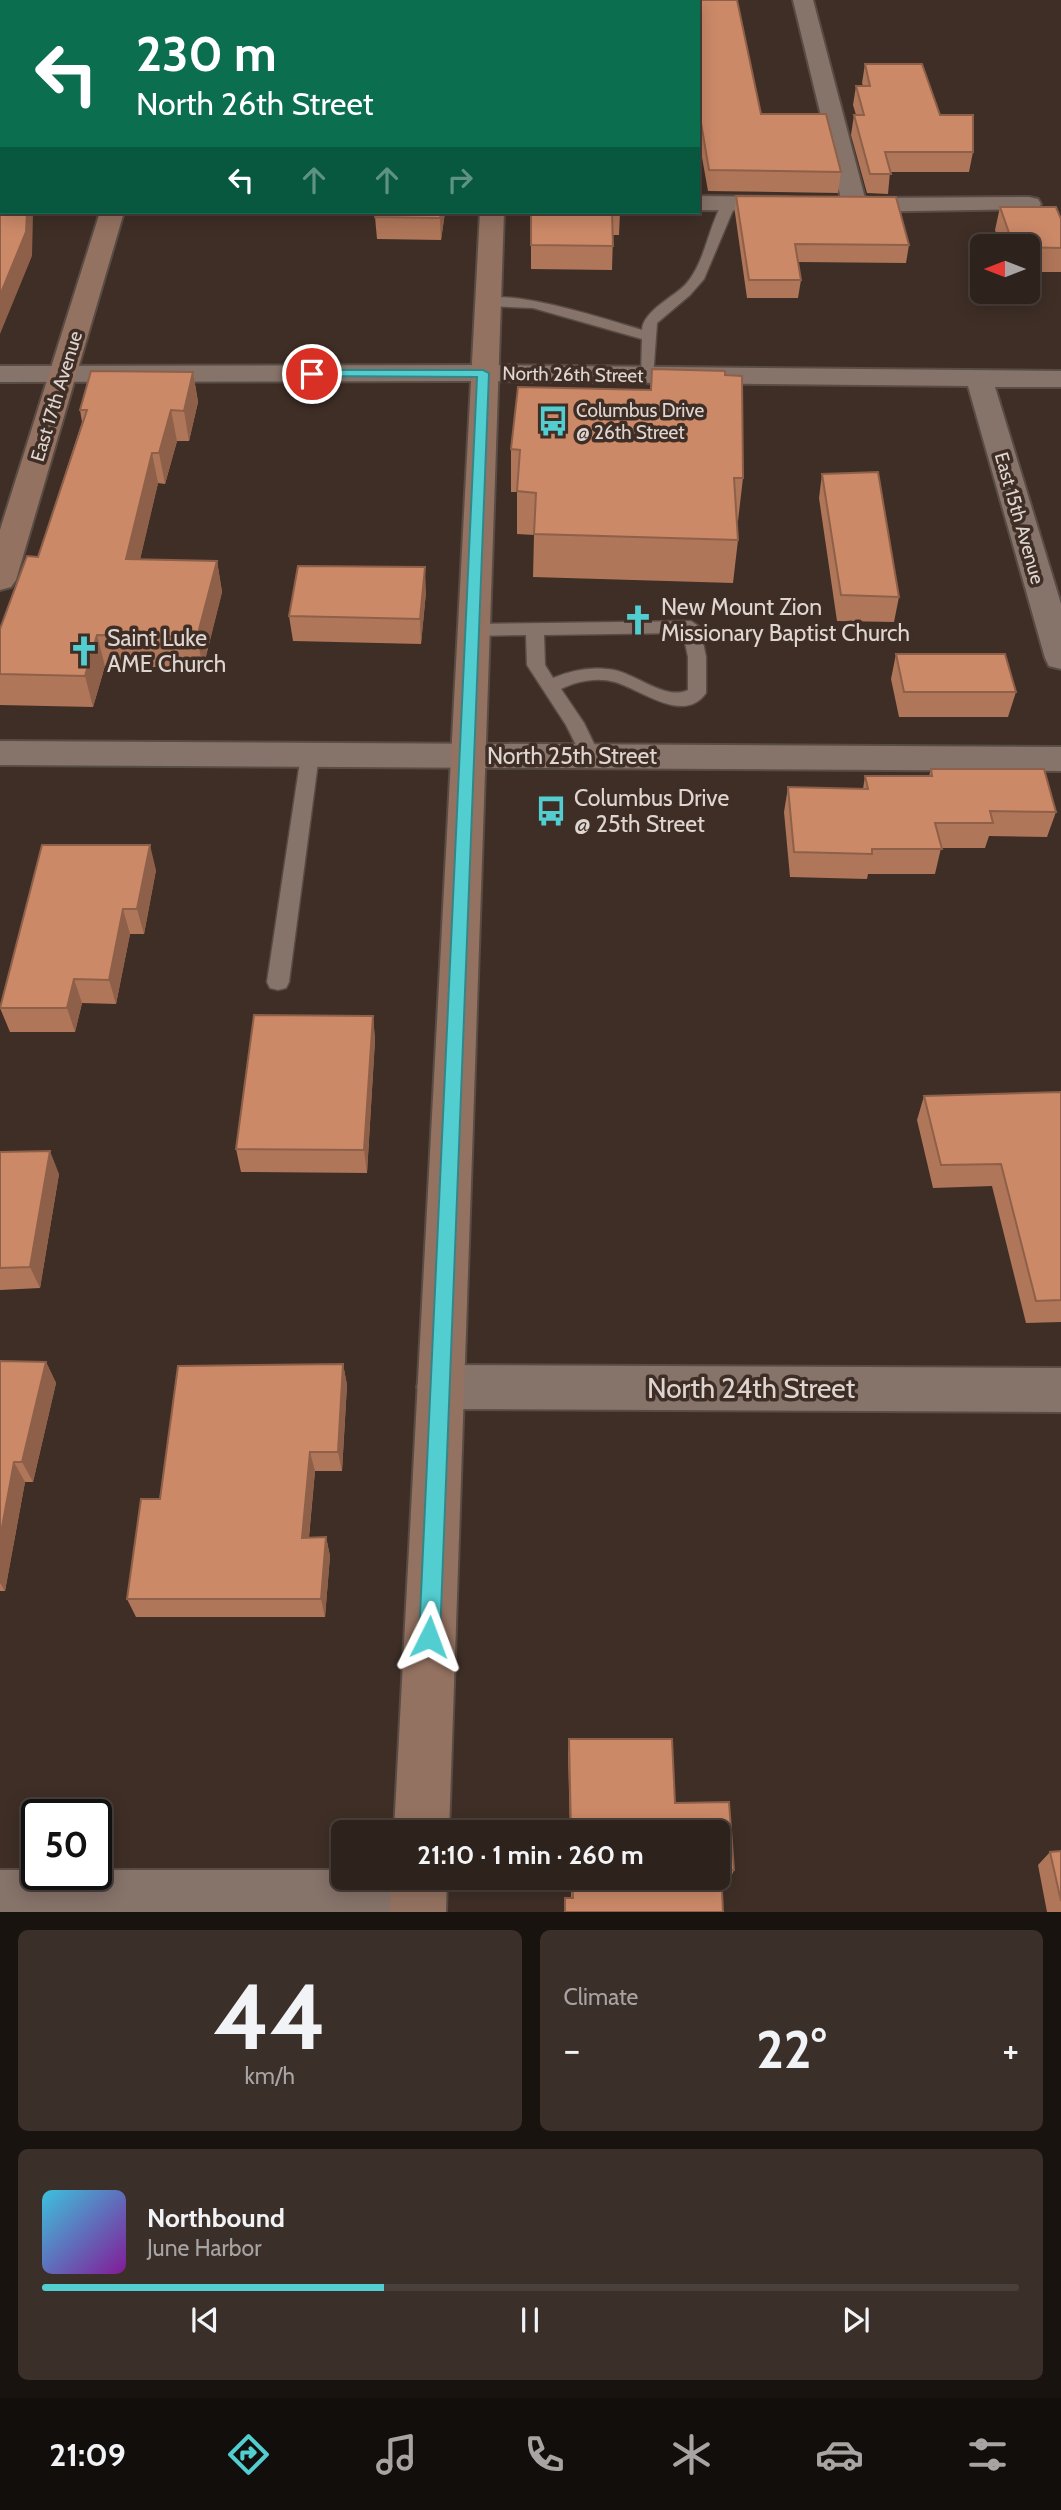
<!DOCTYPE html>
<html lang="en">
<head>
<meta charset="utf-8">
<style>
  :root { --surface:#2e221c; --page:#3a2f29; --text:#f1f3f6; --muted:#a7a4a3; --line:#493f3b; --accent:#52cdd0 }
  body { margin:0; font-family:Cabin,sans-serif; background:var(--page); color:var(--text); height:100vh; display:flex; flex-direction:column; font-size:26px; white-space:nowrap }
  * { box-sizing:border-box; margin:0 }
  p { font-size:23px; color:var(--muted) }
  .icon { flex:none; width:38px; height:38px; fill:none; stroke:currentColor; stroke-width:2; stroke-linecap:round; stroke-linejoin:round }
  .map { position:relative; height:1912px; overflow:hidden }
  .panel { display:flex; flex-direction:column; gap:18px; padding:18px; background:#19130f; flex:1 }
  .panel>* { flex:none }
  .guide { position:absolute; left:0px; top:0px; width:700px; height:214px; box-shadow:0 4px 18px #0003,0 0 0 2px var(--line); background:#0b6e4f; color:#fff; overflow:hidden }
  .needle { width:46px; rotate:270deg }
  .tools { position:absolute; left:970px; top:234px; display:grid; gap:14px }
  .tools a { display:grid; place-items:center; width:70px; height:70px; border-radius:10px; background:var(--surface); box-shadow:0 4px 18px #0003,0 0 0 2px var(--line); font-size:35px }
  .speed { position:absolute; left:21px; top:1799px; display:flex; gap:14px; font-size:35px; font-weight:700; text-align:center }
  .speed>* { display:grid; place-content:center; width:91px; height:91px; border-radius:50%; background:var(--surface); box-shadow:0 4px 18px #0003,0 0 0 2px var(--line); line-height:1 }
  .speed .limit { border:4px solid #111; border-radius:10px; background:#fff; color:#111 }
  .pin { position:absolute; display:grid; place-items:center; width:60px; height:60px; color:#fff; margin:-30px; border:4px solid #fff; border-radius:50%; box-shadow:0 2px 7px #0007 }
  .me { position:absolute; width:77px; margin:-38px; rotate:3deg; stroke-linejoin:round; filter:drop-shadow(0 0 5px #0008) }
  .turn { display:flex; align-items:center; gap:24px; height:147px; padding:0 21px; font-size:32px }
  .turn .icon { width:91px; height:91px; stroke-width:2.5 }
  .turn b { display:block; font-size:49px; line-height:60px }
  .lanes { display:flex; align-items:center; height:66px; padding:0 21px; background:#0003; justify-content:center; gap:35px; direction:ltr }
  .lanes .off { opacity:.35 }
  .big { font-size:52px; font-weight:800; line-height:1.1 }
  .panel .widget { flex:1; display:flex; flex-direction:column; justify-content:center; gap:10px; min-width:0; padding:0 24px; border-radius:10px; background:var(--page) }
  .panel .dial { align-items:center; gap:0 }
  .dial b { font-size:91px; line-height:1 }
  .song { display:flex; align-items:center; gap:21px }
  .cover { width:84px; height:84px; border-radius:10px; background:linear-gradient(135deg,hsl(190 70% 55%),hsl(290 70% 35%)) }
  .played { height:7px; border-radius:4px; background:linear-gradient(90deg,var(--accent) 35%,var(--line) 35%) }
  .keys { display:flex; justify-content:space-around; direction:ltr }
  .heat { display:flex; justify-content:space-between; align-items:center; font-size:38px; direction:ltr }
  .panel .tiles { flex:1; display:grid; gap:18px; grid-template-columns:1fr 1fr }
  .widget:last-child { grid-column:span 2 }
  .trip { position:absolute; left:331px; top:1820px; width:399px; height:70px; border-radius:10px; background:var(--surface); box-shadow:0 4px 18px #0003,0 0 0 2px var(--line); font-weight:800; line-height:70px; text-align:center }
  .tabs { display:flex; height:112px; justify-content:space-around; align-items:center; background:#120e0b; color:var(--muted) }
  .tabs .icon { width:49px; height:49px }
  .tabs .on { color:var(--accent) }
  .tabs b { font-size:32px; color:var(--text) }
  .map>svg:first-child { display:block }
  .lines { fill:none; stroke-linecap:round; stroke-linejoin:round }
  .service-casing { stroke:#594c45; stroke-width:3 }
  .minor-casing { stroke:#594c45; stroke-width:4 }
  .secondary-casing { stroke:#594c45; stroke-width:4 }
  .service { fill:#86736a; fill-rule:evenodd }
  .minor { fill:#86736a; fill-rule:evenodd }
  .secondary { fill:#947261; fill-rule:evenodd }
  .wall { fill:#af7659 }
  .shaded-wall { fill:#8e6049 }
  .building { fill:#cb8968; stroke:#8e6049; stroke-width:2 }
  .route { fill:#52cdd0; stroke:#358587; stroke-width:2 }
  .labels { text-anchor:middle; stroke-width:7; stroke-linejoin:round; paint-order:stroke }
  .far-street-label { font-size:19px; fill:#e0d6d1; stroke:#3e2e26 }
  .far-poi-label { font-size:19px; fill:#e0d6d1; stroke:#3e2e26; text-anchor:start }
  .poi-label { font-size:23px; fill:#e0d6d1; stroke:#3e2e26; text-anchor:start }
  .street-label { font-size:23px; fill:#e0d6d1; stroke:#3e2e26 }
  .near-street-label { font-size:28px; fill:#e0d6d1; stroke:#3e2e26 }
</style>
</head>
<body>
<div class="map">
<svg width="1061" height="1912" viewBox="0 0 1061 1912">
  <rect width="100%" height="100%" fill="#3e2e26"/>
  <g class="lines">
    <g class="service-casing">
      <path id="service" d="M 729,199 L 736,203 L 704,279 L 690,295 L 657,323 L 653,378 L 643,378 L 641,375 L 642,339 L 533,308 L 487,306 L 480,302 C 500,284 615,322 642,330 C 643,311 674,297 686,284 C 706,261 708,226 724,200 Z
        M 691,621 L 700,627 L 706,657 L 706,693 C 684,725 640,689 615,682 C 597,677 577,681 561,689 L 584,723 L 600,756 L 598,761 L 584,761 L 566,725 L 527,665 L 526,635 L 472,636 L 463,630 L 472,624 ZM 683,633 L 688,657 L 688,690 C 666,701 636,674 614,670 C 593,666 572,670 553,678 L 545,665 L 544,635 Z
        M 310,748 L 317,750 L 319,755 L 289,982 L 286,988 L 278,990 L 270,988 L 267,982 L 301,755 L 303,750 Z"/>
    </g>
    <g class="minor-casing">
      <path id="minor" d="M 793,0 L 813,0 L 865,198 L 1029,197 L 1038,199 L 1041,204 L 1038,209 L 855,212 L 837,210 L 834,205 L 841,199 Z
        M 698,196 L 789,197 L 798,199 L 801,204 L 798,209 L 789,211 L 698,210 Z
        M 483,365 L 1061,371 L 1061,387 L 995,387 L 1061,604 L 1061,669 L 1049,666 L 1045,658 L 968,386 L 483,381 L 0,382 L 0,366 Z
        M 0,741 L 1061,747 L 1061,771 L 0,765 Z
        M 440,1365 L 1061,1368 L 1061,1412 L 440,1409 L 423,1402 L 417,1387 L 423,1372 Z
        M 0,1870 L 37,1870 L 37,1874 L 96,1874 L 96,1870 L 343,1870 L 343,1878 L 437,1878 L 446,1898 L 441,1912 L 0,1912 Z"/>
    </g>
    <g class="secondary-casing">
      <path id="secondary" d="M 489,0 L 509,0 L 509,2 L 489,2 Z
        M 100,212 L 124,212 L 16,580 L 11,587 L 0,590 L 0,530 Z
        M 480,212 L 504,212 L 449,1832 L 394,1832 Z
        M 391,1878 L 447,1878 L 446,1912 L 390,1912 Z"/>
    </g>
    <use href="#service" class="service"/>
    <use href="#minor" class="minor"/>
    <use href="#secondary" class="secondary"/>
  </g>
  <path class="wall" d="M 45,0 L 263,0 L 263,2 L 46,2 Z
    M 698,2 L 761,114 L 841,172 L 838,193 L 708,191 L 698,135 Z
    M 865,64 L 940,115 L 973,152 L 969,172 L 890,172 L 888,194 L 867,193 L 851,135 L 854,115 L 856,115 L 853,105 L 856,86 L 863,86 L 862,83 Z
    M 736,196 L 909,245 L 906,263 L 798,262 L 801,280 L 798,298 L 747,298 L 735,213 Z
    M 1000,207 L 1061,219 L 1061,272 L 1027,272 L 1027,247 L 1001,247 L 995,230 Z
    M 376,212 L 445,212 L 441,240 L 377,239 L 375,217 Z
    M 531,212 L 620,212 L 619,235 L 613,235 L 612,270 L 531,269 Z
    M 652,369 L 743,478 L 738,521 L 737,521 L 738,540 L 733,583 L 533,577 L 534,535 L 517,534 L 517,492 L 511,492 L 511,449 L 650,390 Z
    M 193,372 L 198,402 L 189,441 L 177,441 L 165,484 L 158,483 L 140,559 L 217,561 L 222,592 L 203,668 L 105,666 L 93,707 L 0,705 L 0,629 L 38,557 L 82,422 L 80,410 Z
    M 822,474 L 899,597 L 894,622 L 837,621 L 819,498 Z
    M 426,592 L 421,644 L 293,641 L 289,616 Z
    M 896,654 L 1016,692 L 1008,717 L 899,717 L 891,679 Z
    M 931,769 L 1056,812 L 1047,837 L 989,836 L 985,848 L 941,848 L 935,874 L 868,874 L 867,879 L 790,877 L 784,812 L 788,787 L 863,789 L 865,776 L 929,776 Z
    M 156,870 L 144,934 L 130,934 L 116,1004 L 82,1003 L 75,1032 L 10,1032 L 0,1008 Z
    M 373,1016 L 375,1040 L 367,1173 L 241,1172 L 236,1149 Z
    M 1061,1092 L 1061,1322 L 1026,1323 L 992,1186 L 933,1188 L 917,1120 L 924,1096 Z
    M 0,1152 L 59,1174 L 40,1288 L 0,1290 Z
    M 0,1361 L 46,1362 L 56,1383 L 33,1482 L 25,1482 L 5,1591 L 0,1591 Z
    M 343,1364 L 347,1385 L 342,1471 L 315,1471 L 309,1538 L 326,1537 L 330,1556 L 325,1617 L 136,1617 L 127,1599 L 160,1499 Z
    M 569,1739 L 672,1739 L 675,1803 L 729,1802 L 734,1870 L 729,1882 L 721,1883 L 723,1912 L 564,1912 L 565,1898 L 571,1898 L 571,1878 L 718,1878 L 718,1832 L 570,1832 L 568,1754 Z
    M 1061,1851 L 1061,1912 L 1047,1912 L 1038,1865 L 1050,1852 Z"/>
  <path class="shaded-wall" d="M 27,212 L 33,212 L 33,214 L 32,256 L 0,334 L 0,295 Z
    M 441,212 L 445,212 L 441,240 L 440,218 Z
    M 193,372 L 198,402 L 189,441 L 184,411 Z
    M 171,410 L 177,441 L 165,484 L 159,453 Z
    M 152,453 L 158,483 L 133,590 L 126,559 Z
    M 217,561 L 222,592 L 203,668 L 197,637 Z
    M 425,567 L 426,592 L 421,644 L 420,619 Z
    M 97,635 L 105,666 L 93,707 L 85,676 Z
    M 150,845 L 156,870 L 144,934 L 137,909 Z
    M 123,909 L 130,934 L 116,1004 L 109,980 Z
    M 74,979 L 82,1003 L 75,1032 L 67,1008 Z
    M 373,1016 L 375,1040 L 367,1173 L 364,1150 Z
    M 50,1151 L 59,1174 L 40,1288 L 30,1267 Z
    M 46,1362 L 56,1383 L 33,1482 L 22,1462 Z
    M 343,1364 L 347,1385 L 342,1471 L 338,1452 Z
    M 310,1452 L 315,1471 L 307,1556 L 302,1538 Z
    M 14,1462 L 25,1482 L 5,1591 L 0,1583 L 0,1538 Z
    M 326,1537 L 330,1556 L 325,1617 L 321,1599 Z"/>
  <path class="building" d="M 67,0 L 258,0 L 257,2 L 66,2 Z
    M 384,0 L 449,0 L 449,2 L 384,2 Z
    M 534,0 L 737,0 L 761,114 L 826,114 L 841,172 L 709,170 L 698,105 L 698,2 L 534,2 Z
    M 865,64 L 922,64 L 940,115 L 973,115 L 973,152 L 885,152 L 891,174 L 870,174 L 854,115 L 864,115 L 856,86 L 870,86 Z
    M 0,127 L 2,127 L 2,212 L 27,212 L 26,232 L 0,295 Z
    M 736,196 L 896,197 L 909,245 L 795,244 L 801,280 L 749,280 Z
    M 1000,207 L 1056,207 L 1061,219 L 1061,248 L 1014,247 Z
    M 376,212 L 441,212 L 440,218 L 375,217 Z
    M 531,212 L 612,212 L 613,246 L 531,245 Z
    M 652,369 L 725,371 L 725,375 L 742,376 L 743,478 L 734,478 L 738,540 L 534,534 L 536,493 L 517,491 L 520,450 L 511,449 L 518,387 L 651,390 Z
    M 91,371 L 193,372 L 184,411 L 171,410 L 159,453 L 152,453 L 126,559 L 217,561 L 197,637 L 97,635 L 85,676 L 0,674 L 0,629 L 27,556 L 38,557 L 87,410 L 80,410 Z
    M 878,472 L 899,597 L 841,595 L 822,474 Z
    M 298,566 L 425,567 L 420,619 L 289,616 Z
    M 896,654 L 1005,654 L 1016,692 L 904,692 Z
    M 931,769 L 1044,769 L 1056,812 L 990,811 L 993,823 L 935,823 L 942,849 L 872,849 L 872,854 L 794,852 L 788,787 L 868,789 L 865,776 L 932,776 Z
    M 42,845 L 150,845 L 137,909 L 123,909 L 109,980 L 74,979 L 67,1008 L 0,1008 Z
    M 254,1015 L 373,1016 L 364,1150 L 236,1149 Z
    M 1061,1092 L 1061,1300 L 1036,1301 L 1001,1164 L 941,1165 L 924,1096 Z
    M 50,1151 L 30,1267 L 0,1268 L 0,1152 Z
    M 0,1361 L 46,1362 L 22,1462 L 14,1462 L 0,1538 Z
    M 343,1364 L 338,1452 L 310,1452 L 302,1538 L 326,1537 L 321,1599 L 127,1599 L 141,1499 L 160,1499 L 178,1366 Z
    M 569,1739 L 672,1739 L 675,1803 L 729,1802 L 734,1870 L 721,1870 L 723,1912 L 565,1912 L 565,1898 L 573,1898 L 572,1878 L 718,1878 L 718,1832 L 571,1832 Z
    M 1061,1851 L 1061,1901 L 1050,1852 Z"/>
  <path class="route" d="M 312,370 L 483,370 L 489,373 L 440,1637 L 437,1645 L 429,1648 L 422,1645 L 419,1637 L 477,377 L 308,376 L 308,371 Z"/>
  <defs>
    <g id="bus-bare" transform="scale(2.415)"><path d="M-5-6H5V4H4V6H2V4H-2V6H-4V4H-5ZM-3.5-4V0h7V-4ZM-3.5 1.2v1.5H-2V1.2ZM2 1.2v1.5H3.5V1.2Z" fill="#52cdd0" stroke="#3e2e26" stroke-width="2.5" paint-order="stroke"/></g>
    <g id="church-bare" transform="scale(2.415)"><path d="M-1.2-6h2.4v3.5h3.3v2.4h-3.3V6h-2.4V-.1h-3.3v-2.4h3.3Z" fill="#52cdd0" stroke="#3e2e26" stroke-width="2.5" paint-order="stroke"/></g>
  </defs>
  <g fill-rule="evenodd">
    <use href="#bus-bare" x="553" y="421"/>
    <use href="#church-bare" x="638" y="620"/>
    <use href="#church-bare" x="84" y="651"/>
    <use href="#bus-bare" x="551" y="811"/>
  </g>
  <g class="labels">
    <g class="far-street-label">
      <text transform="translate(573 374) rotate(1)" y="7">North 26th Street</text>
      <text transform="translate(56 396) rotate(-73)" y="7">East 17th Avenue</text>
      <text transform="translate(1020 518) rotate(74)" y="7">East 15th Avenue</text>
    </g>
    <g class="far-poi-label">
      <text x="576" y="417">Columbus Drive<tspan x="576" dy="22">@ 26th Street</tspan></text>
    </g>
    <g class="poi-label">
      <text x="661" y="615">New Mount Zion<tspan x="661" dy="26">Missionary Baptist Church</tspan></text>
      <text x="107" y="646">Saint Luke<tspan x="107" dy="26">AME Church</tspan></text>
      <text x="574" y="806">Columbus Drive<tspan x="574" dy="26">@ 25th Street</tspan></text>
    </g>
    <g class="street-label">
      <text x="572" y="764">North 25th Street</text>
    </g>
    <g class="near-street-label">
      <text x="751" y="1398">North 24th Street</text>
    </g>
  </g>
</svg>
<div class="tools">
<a><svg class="needle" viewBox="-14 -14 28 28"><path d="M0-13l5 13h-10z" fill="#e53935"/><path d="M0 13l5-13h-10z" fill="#a7a4a3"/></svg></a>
</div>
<div class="speed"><div class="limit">50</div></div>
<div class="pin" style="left:312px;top:374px;background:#d93025"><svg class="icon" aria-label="arrive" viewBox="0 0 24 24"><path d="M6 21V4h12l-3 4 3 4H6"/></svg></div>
<svg class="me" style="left:429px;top:1637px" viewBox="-20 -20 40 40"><path d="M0-17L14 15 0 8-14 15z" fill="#52cdd0" stroke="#fff" stroke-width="4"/></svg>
<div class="trip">21:10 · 1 min · 260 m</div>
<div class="guide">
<div class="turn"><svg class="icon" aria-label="left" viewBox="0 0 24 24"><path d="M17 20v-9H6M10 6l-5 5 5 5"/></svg><div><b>230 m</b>North 26th Street</div></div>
<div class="lanes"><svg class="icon" aria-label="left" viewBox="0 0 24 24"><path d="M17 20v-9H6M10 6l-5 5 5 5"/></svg><svg class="icon off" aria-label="ahead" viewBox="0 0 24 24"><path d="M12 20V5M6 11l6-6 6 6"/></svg><svg class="icon off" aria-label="ahead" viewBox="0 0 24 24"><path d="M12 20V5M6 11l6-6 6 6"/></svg><svg class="icon off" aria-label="right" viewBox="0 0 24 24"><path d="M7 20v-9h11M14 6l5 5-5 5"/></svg></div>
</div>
</div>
<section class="panel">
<div class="tiles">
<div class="widget dial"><b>44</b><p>km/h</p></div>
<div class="widget"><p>Climate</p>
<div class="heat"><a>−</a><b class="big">22°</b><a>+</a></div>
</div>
<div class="widget">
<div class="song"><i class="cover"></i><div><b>Northbound</b><p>June Harbor</p></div></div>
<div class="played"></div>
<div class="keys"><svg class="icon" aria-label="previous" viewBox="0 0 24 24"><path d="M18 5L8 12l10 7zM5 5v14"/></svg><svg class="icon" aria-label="pause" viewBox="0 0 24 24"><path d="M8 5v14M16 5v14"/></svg><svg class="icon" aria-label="next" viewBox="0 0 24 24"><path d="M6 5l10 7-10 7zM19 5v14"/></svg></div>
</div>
</div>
</section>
<nav class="tabs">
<b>21:09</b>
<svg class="icon on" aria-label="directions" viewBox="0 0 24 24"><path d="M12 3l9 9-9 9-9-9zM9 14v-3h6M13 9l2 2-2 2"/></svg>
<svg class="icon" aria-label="music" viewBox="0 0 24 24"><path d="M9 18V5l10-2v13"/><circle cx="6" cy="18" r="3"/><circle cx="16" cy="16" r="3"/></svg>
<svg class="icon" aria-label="phone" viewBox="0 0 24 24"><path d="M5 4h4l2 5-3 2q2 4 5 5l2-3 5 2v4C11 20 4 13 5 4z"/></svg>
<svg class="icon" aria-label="climate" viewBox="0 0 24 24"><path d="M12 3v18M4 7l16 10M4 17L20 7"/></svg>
<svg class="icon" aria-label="car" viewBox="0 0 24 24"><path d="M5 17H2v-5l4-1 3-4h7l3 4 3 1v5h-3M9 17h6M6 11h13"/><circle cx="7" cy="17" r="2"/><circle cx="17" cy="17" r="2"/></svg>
<svg class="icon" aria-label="filters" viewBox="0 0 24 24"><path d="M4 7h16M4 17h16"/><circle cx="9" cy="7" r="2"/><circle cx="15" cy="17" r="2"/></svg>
</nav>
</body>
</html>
